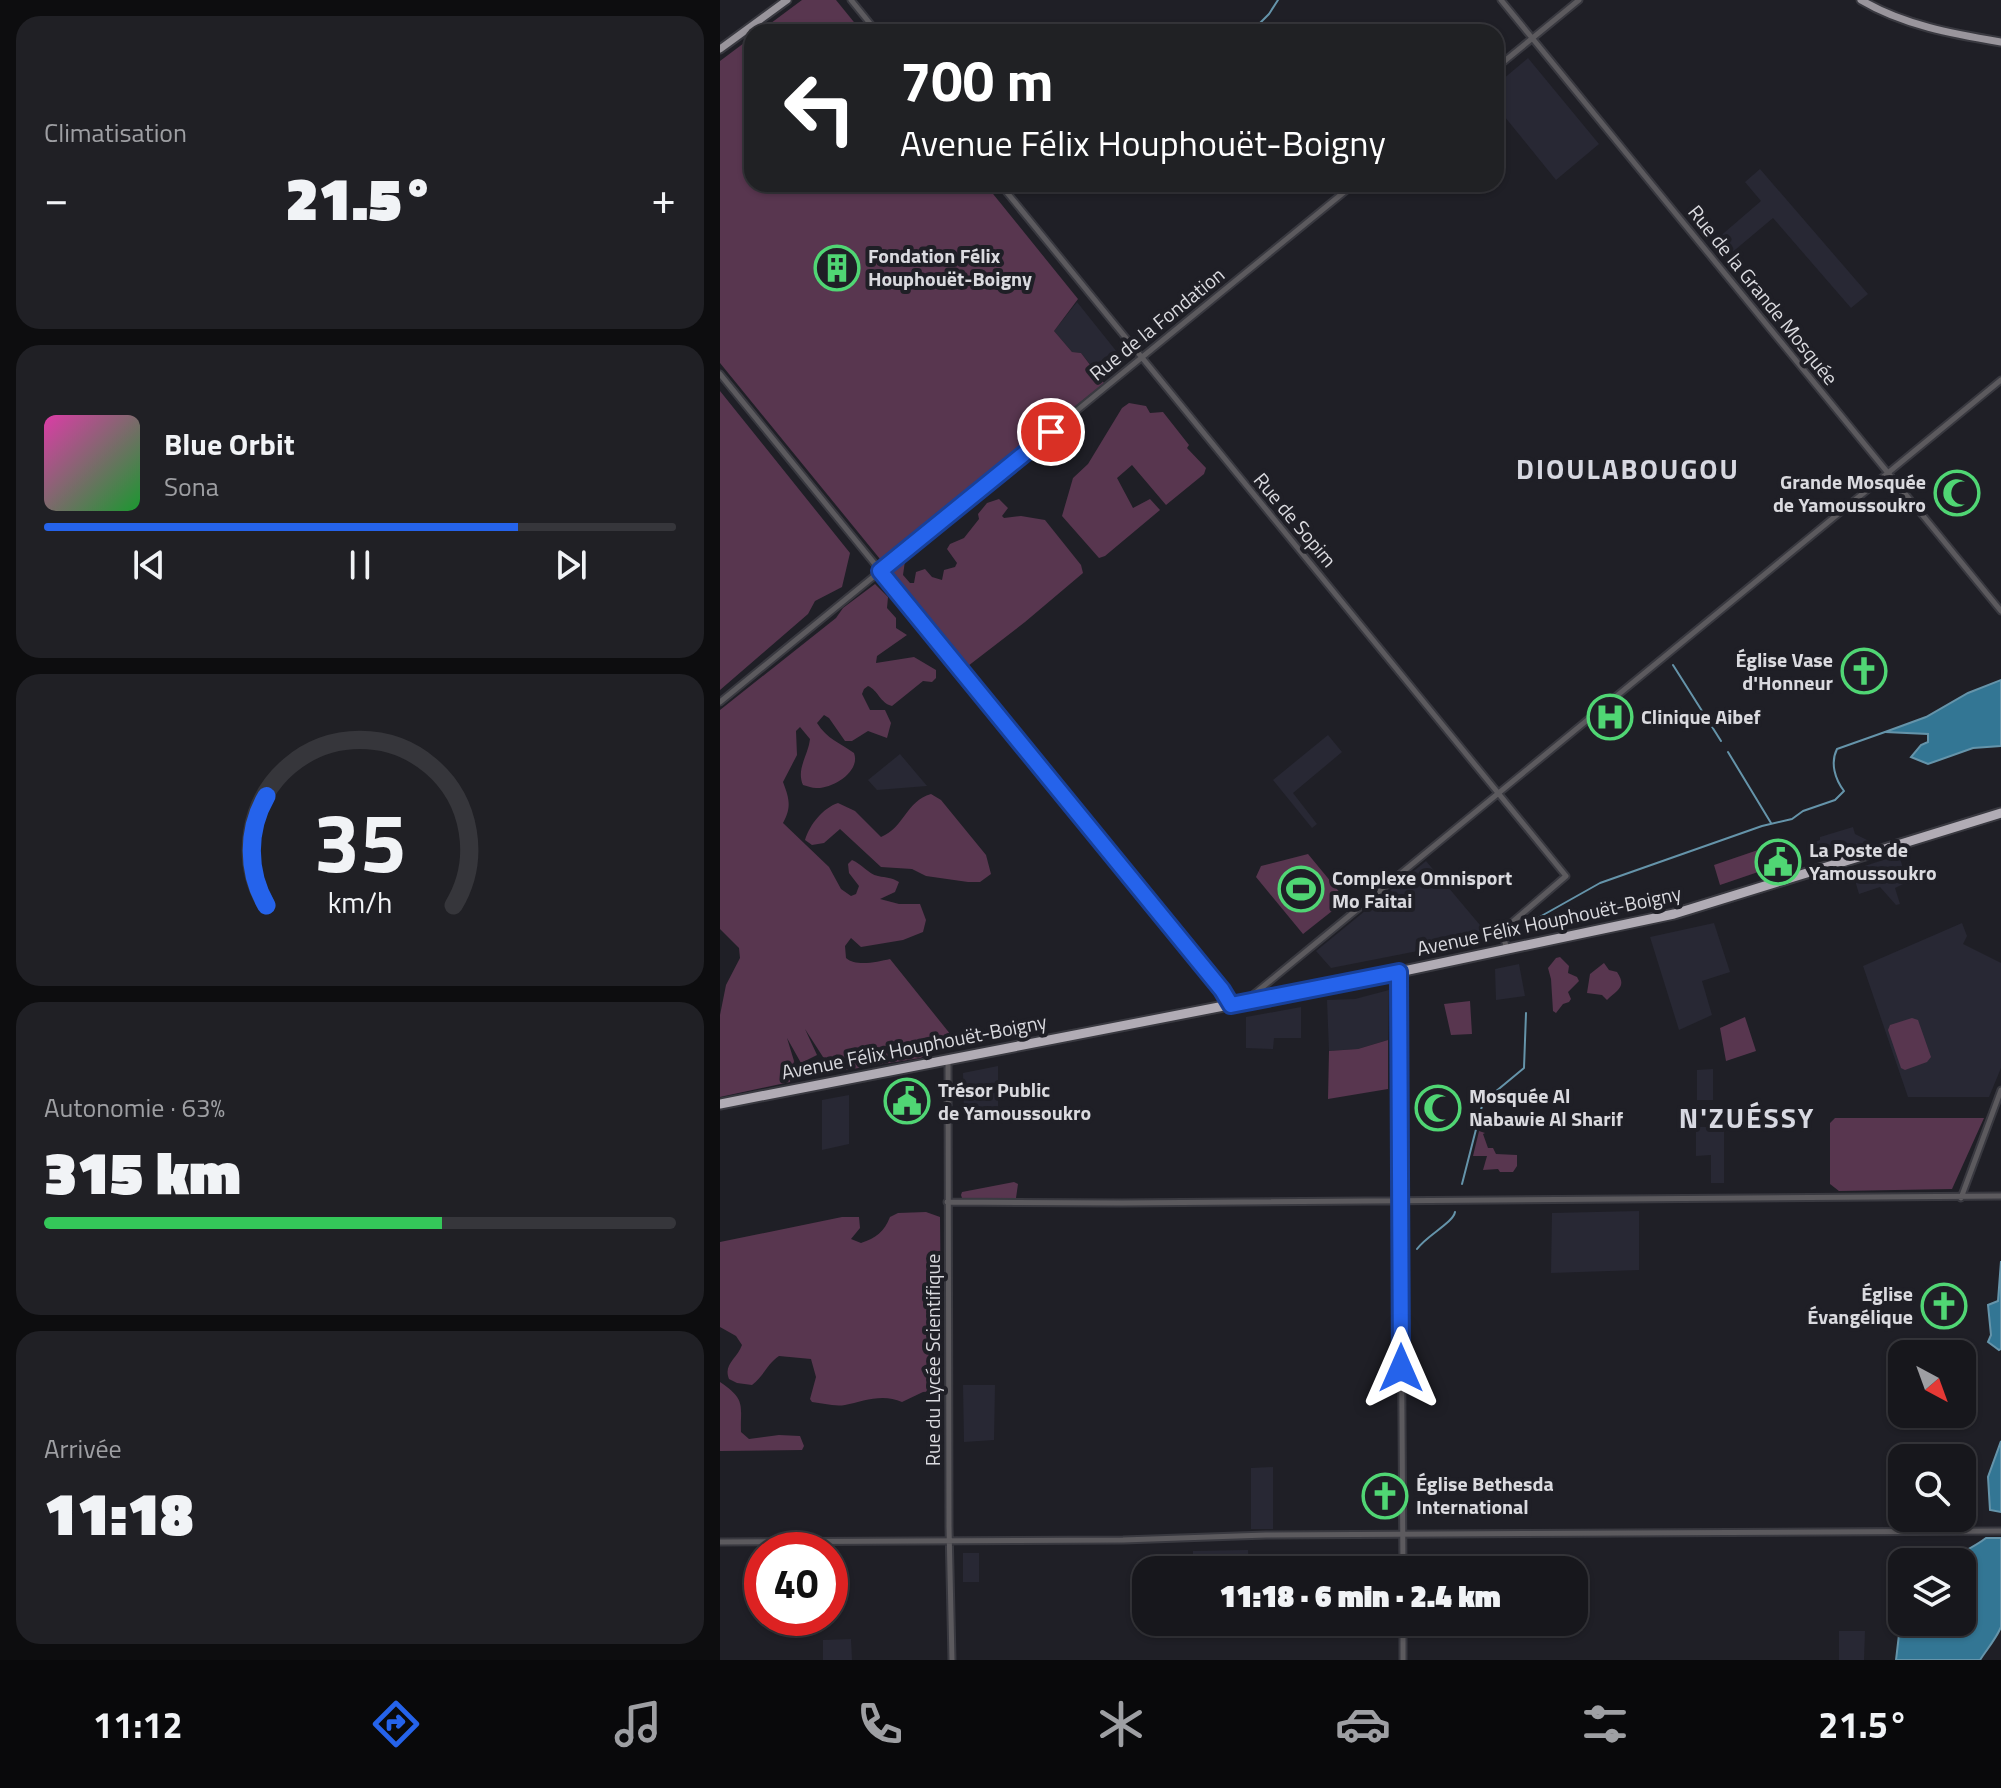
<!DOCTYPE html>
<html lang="fr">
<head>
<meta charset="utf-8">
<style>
  :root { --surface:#17171c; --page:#202025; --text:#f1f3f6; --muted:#9e9fa3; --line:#36363b; --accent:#2563eb }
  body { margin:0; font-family:"Titillium Web",sans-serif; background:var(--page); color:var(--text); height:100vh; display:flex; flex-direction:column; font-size:30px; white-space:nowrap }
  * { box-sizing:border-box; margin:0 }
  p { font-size:26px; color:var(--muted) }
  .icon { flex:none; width:44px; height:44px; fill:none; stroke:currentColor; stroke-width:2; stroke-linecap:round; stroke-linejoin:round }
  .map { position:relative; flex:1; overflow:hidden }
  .panel { display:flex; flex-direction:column; gap:16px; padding:16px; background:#0d0d0f; width:720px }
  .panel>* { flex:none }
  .guide { position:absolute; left:24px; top:24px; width:760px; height:168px; border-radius:24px; box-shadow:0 2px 6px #0004,0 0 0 2px var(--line); background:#202124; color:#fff; overflow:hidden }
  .needle { width:52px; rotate:139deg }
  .tools { position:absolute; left:1168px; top:1340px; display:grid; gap:16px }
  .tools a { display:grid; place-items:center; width:88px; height:88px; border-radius:16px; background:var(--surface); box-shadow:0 2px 6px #0004,0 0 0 2px var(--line); font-size:40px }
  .speed { position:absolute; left:24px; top:1532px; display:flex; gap:16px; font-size:40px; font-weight:700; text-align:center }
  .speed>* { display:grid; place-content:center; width:104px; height:104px; border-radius:50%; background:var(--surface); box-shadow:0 2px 6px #0004,0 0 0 2px var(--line); line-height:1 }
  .speed .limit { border:12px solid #d22; background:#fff; color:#111 }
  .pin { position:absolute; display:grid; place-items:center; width:68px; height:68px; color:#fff; margin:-34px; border:4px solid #fff; border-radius:50%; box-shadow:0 2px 8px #0007 }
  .me { position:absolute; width:88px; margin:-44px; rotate:0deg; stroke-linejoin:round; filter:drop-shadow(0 0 6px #0008) }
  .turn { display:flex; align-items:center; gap:28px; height:168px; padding:0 24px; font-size:36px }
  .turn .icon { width:104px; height:104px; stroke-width:2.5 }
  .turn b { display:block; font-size:56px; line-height:68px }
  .big { font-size:60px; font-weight:800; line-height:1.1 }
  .panel .tile { flex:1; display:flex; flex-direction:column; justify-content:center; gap:12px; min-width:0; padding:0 28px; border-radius:24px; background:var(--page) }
  .panel .dial { align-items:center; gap:0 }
  .dial svg { height:208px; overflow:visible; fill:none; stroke:var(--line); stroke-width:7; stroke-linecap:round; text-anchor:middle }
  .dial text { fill:var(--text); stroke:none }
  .song { display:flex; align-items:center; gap:24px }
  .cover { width:96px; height:96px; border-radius:12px; background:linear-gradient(135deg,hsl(320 70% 55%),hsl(130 70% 35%)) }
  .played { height:8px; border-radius:4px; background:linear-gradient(90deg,var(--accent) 75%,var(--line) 75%) }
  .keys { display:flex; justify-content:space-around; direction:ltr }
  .heat { display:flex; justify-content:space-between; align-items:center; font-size:44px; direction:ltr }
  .charge { height:12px; border-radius:6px; background:linear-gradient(90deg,#34c759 63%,var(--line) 0) }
  .trip { position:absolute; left:412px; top:1556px; width:456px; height:80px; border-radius:24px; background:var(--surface); box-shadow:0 2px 6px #0004,0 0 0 2px var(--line); font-weight:800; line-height:80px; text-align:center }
  .menu { display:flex; height:128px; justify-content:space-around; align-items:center; background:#09090b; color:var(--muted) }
  .menu .icon { width:56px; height:56px }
  .menu .on { color:var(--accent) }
  .menu b { font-size:36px; color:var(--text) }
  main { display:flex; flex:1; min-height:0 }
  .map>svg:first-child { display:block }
  .built { fill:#282834 }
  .green { fill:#58364f }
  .water { fill:#337694; stroke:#6594aa; stroke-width:2 }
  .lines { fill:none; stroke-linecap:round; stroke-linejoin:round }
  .stream { stroke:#6594aa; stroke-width:2 }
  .minor-casing { stroke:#393940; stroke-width:9 }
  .major-casing { stroke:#393940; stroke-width:11 }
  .highway-casing { stroke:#393940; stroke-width:13 }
  .minor { stroke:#5c5a5e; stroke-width:5 }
  .major { stroke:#99959c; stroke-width:7 }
  .highway { stroke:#b1acb5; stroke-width:9 }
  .route-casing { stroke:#184099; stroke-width:20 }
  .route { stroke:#2563eb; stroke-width:14 }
  .labels { text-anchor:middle; stroke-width:8; stroke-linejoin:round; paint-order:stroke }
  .poi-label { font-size:20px; font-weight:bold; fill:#dadadf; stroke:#1f1f26; text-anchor:start }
  .street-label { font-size:20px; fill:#dadadf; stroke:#1f1f26 }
  .district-label { font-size:28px; font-weight:bold; letter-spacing:2px; fill:#d7d8e1; stroke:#1f1f26 }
</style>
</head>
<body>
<main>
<section class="panel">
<div class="tile"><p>Climatisation</p>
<div class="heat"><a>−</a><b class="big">21.5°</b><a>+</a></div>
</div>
<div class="tile">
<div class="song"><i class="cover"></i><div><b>Blue Orbit</b><p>Sona</p></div></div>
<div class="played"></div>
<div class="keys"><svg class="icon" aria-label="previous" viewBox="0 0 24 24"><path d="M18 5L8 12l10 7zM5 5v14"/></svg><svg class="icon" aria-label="pause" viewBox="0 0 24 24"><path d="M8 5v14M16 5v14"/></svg><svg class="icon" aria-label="next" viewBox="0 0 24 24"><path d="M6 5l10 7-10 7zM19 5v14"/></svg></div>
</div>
<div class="tile dial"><svg viewBox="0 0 100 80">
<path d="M14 69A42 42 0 1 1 86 69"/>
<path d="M14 69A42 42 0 0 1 14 27" stroke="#2563eb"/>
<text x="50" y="56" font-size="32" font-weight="700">35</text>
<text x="50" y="72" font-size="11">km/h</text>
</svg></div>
<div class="tile"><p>Autonomie · 63%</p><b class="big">315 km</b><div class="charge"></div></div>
<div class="tile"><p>Arrivée</p><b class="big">11:18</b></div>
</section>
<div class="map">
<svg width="1281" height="1660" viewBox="0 0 1281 1660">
  <rect width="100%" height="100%" fill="#1f1f26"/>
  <path class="built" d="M 808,58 L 879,144 L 836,180 L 776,106 L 776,85 Z
    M 1040,169 L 1148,294 L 1131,308 L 1053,218 L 1003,260 L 990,245 L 1041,201 L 1025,182 Z
    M 357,302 L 401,357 L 379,375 L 361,353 L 352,352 L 334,331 Z
    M 608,735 L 622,752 L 573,793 L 597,824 L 592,828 L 553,780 Z
    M 180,754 L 207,786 L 157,790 L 148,780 Z
    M 1133,827 L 1135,834 L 1155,844 L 1107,859 L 1104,851 L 1097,853 L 1093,843 L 1100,840 L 1100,837 Z
    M 1179,855 L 1187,882 L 1175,888 L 1180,904 L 1176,905 L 1160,887 L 1139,894 L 1132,870 Z
    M 706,861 L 765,931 L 759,939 L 611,968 L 596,951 Z
    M 994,923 L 1010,972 L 982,981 L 992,1015 L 959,1030 L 930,937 Z
    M 1242,923 L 1247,936 L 1243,944 L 1281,963 L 1281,1068 L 1269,1097 L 1188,1097 L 1143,966 Z
    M 799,964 L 805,996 L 776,1000 L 775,969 Z
    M 669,990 L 668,1040 L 638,1049 L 609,1051 L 607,1000 L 635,999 Z
    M 581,1007 L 581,1038 L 554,1038 L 553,1049 L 526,1048 L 526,1017 Z
    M 278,1066 L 278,1114 L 244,1117 L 243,1073 Z
    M 993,1069 L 993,1100 L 977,1100 L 977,1070 Z
    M 129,1095 L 129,1144 L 102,1150 L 102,1100 Z
    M 976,1127 L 1004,1127 L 1004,1183 L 991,1183 L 991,1155 L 976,1156 Z
    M 919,1211 L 919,1270 L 831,1273 L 832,1213 Z
    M 243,1385 L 275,1385 L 274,1440 L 244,1442 Z
    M 553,1467 L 553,1529 L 531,1529 L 531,1468 Z
    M 528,1550 L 529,1570 L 473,1570 L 473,1551 Z
    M 243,1553 L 259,1553 L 259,1582 L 243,1582 Z
    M 1119,1631 L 1145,1631 L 1144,1660 L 1119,1660 Z
    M 131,1639 L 132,1660 L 103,1660 L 103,1640 Z"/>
  <path class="green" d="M 82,0 L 116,0 L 142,32 L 39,32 Z
    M 32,37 L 32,184 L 265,184 L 358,299 L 334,331 L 352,352 L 361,353 L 384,383 L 165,560 L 160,559 L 0,363 L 0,61 Z
    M 0,391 L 130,553 L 122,587 L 95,601 L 88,614 L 0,690 Z
    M 409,403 L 426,406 L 430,413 L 443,412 L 469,445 L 467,448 L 486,468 L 484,474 L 446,505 L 412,465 L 397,478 L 413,508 L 430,499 L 440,510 L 385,556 L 379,558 L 342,516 L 353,478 L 368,464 L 402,408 Z
    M 279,499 L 288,508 L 282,516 L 284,518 L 301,516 L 325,520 L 361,565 L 363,573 L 305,622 L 248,666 L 175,579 L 171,571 L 185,561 L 183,575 L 190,583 L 194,583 L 196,572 L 205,569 L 212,577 L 222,580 L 224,570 L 235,567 L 237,563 L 227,549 L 230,544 L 244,538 L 259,519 L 258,514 L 267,503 Z
    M 155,584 L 168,597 L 167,608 L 176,618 L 176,628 L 187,635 L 157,656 L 156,663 L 194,657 L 216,670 L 216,678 L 212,682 L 203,681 L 172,706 C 160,703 158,690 148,686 L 144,689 L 142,694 L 150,710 L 165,710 L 171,723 L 167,738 L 148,731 L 132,741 L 125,741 L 109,718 L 104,715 L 97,723 C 107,739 120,743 134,753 C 141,771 113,789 96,788 C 92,788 88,786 83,785 C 76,769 88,756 90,739 L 80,727 L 76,731 L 77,755 L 63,782 C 69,798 72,807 63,823 L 109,867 L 121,889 L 131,896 L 136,894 L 139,886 L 129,873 L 128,864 L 132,860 C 142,864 148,874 158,876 C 167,878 171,877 179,882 L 175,892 L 160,899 L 179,904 L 200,904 L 206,920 L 203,932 L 183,940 L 141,947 L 131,938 L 125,946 L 126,958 C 136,967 157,962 170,959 L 235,1040 L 231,1045 L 200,1058 L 126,1070 L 103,1057 L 85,1029 L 97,1055 L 81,1063 L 67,1038 L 74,1061 L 70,1082 L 0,1097 L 0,1015 L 6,985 L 20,958 L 19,948 L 0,929 L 0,710 L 116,618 L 123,608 Z
    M 211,794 L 221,800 L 266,855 L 271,874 L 260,882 L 248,882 L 206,876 L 192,869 L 161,867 L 120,829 L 104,843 L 92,845 L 85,840 C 90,824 103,808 118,803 L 135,811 L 161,837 C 184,828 186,801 211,794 Z
    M 1038,850 L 1044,870 L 1000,885 L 994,865 Z
    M 588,854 L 626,900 L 583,934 L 536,877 L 541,866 Z
    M 840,957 L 849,966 L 848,973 L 857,977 L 859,981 L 848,992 L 851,999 L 849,1002 L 843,1004 L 836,1013 L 833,1011 L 831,979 L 828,968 L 836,958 Z
    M 884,963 L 889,970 L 897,972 C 907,987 898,989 887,1000 L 882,995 L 867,993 L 870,974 Z
    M 750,1001 L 752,1034 L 731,1035 L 724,1004 Z
    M 1025,1017 L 1036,1051 L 1006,1061 L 1000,1028 Z
    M 1192,1018 L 1198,1020 L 1211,1057 L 1207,1062 L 1185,1070 L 1181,1068 L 1168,1030 L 1170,1025 Z
    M 668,1040 L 668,1089 L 608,1099 L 609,1051 L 638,1049 Z
    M 1115,1118 L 1264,1118 L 1232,1189 L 1119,1191 L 1110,1184 L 1110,1123 Z
    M 759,1131 L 765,1133 L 763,1134 L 768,1148 L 773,1148 L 776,1154 L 797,1155 L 797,1166 L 793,1172 L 780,1172 L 778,1169 L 763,1170 L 767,1156 L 753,1156 Z
    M 294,1182 L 298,1184 L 296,1198 L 248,1199 L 242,1198 L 241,1195 L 242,1192 Z
    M 206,1212 L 220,1217 L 221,1322 L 218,1388 L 215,1391 L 203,1392 L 182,1402 C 163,1393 143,1401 125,1405 C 114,1407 103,1403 92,1402 L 90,1399 L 96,1377 L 91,1359 L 59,1356 C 47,1364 44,1376 32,1385 L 17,1383 L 9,1379 C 3,1364 17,1359 22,1345 L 16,1336 L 0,1327 L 0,1242 L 122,1217 L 139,1217 L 140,1228 L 131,1239 L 141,1243 C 156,1238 164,1232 170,1217 L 178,1213 Z
    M 0,1382 C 27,1400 20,1406 21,1432 L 29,1439 L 59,1435 L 80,1436 L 84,1446 L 82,1450 L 0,1451 Z"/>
  <path class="water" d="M 1281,680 L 1281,746 L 1253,748 L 1208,764 L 1191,757 L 1201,745 L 1208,742 L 1208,734 L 1165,732 L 1206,717 L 1248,693 Z
    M 1281,1261 L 1281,1349 L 1279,1350 L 1268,1342 L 1271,1335 L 1268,1305 L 1278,1301 Z
    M 1281,1441 L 1281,1512 L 1270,1510 L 1268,1477 Z
    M 1266,1538 L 1281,1538 L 1281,1627 C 1276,1639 1267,1649 1260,1660 L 1176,1660 L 1182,1609 L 1182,1622 L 1242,1622 L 1242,1562 L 1226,1562 C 1239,1553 1253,1548 1266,1538 Z"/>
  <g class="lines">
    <path class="stream" d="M 531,32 L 549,14 L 558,0
      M 953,665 L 1001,741
      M 1008,752 L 1051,823
      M 816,919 L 880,883 L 1042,826 L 1072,819 L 1083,811 L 1115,800 L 1124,791 C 1115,779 1110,763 1117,749 L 1165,732
      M 742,1184 L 763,1102 L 804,1068 L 806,1013
      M 697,1249 C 707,1235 733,1223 735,1212"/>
    <g class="minor-casing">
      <path id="minor" d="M 131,0 L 157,32
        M 781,0 L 1281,611
        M 776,68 L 859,0
        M 280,184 L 846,876 L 782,931 L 787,950
        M 0,374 L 502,990 L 510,1004
        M 0,702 L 634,184
        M 679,973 L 683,1570
        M 528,999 L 1281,380
        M 228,1060 L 229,1527 L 232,1660
        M 1241,1198 L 1281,1090
        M 227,1202 L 402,1203 L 1281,1196
        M 0,1542 L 403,1540 L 546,1535 L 1281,1531
        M 683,1622 L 683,1660"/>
    </g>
    <g class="major-casing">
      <path id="major" d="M 1141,0 C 1183,25 1233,34 1281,42
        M 0,49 L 67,0"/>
    </g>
    <g class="highway-casing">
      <path id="highway" d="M 0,1104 L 679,972 L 954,914 L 1281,813"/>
    </g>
    <use href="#minor" class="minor"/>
    <use href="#major" class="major"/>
    <use href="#highway" class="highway"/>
  </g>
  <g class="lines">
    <g class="route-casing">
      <path id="route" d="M 331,432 L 160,571 L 502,990 L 511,1005 L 679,972 L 681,1368"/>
    </g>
    <use href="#route" class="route"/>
  </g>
  <defs>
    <g id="building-ring" transform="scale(2.3)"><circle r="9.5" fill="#1f1f26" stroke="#50d674" stroke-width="1.5"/><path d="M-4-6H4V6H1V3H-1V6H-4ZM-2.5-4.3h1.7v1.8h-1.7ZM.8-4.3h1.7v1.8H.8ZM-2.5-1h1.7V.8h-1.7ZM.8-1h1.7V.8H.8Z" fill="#50d674"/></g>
    <g id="mosque-ring" transform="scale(2.3)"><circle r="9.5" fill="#1f1f26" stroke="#50d674" stroke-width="1.5"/><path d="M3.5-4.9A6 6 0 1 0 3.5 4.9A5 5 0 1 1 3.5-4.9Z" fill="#50d674"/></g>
    <g id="church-ring" transform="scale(2.3)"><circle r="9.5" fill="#1f1f26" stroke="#50d674" stroke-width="1.5"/><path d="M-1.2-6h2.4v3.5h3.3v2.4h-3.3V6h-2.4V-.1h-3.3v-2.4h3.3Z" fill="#50d674"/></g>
    <g id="hospital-ring" transform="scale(2.3)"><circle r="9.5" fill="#1f1f26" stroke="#50d674" stroke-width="1.5"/><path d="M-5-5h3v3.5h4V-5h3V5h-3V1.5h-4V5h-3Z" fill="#50d674"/></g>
    <g id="civic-ring" transform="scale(2.3)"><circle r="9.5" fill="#1f1f26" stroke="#50d674" stroke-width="1.5"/><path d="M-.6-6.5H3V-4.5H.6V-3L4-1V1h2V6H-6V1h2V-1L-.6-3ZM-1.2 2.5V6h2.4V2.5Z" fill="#50d674"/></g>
    <g id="stadium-ring" transform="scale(2.3)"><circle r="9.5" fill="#1f1f26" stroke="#50d674" stroke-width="1.5"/><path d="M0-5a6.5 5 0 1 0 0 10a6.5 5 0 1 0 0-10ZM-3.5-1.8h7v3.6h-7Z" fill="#50d674"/></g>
  </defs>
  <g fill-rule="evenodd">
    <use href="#building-ring" x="117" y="268"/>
    <use href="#mosque-ring" x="1237" y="493"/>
    <use href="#church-ring" x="1144" y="671"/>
    <use href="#hospital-ring" x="890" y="717"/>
    <use href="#civic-ring" x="1058" y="862"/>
    <use href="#stadium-ring" x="581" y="889"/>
    <use href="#civic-ring" x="187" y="1101"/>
    <use href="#mosque-ring" x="718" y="1108"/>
    <use href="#church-ring" x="1224" y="1306"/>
    <use href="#church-ring" x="665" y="1496"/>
  </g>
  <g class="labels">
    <g class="poi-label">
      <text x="148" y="263">Fondation Félix<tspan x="148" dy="23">Houphouët-Boigny</tspan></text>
      <text x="1206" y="489" text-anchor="end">Grande Mosquée<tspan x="1206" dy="23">de Yamoussoukro</tspan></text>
      <text x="1113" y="667" text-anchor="end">Église Vase<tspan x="1113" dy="23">d'Honneur</tspan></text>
      <text x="921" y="724">Clinique Aibef</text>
      <text x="1089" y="857">La Poste de<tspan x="1089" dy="23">Yamoussoukro</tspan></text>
      <text x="612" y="885">Complexe Omnisport<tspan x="612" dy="23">Mo Faitai</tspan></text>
      <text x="218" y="1097">Trésor Public<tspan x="218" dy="23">de Yamoussoukro</tspan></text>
      <text x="749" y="1103">Mosquée Al<tspan x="749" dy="23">Nabawie Al Sharif</tspan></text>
      <text x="1193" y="1301" text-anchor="end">Église<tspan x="1193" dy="23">Évangélique</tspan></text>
      <text x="696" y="1491">Église Bethesda<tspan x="696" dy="23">International</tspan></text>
    </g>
    <g class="street-label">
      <text transform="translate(1043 295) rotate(51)" y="7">Rue de la Grande Mosquée</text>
      <text transform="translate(437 324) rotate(-39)" y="7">Rue de la Fondation</text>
      <text transform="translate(575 520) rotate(50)" y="7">Rue de Sopim</text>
      <text transform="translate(829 921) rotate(-12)" y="7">Avenue Félix Houphouët-Boigny</text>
      <text transform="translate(194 1047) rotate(-11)" y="7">Avenue Félix Houphouët-Boigny</text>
      <text transform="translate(213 1360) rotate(-90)" y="7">Rue du Lycée Scientifique</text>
    </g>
    <g class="district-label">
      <text x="908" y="479">DIOULABOUGOU</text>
      <text x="1027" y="1128">N'ZUÉSSY</text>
    </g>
  </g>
</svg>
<div class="tools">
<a><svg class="needle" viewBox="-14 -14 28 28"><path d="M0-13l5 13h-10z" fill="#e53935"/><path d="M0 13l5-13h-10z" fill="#9e9fa3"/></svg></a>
<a><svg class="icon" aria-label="search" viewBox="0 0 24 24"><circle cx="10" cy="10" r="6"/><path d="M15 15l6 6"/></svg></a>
<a><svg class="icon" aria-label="layers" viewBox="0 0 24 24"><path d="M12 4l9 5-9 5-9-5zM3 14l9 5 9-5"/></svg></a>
</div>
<div class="speed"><div class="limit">40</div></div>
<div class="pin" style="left:331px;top:432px;background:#d93025"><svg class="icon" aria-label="arrive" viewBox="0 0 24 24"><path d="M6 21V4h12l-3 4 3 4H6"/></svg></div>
<svg class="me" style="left:681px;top:1368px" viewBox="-20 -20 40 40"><path d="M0-17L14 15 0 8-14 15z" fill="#2563eb" stroke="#fff" stroke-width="4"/></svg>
<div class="trip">11:18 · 6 min · 2.4 km</div>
<div class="guide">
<div class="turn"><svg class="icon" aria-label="left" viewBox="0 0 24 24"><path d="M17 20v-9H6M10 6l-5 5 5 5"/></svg><div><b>700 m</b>Avenue Félix Houphouët-Boigny</div></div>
</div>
</div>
</main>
<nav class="menu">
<b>11:12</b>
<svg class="icon on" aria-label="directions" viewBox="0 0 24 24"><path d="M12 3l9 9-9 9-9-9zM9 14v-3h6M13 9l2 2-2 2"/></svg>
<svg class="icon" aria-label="music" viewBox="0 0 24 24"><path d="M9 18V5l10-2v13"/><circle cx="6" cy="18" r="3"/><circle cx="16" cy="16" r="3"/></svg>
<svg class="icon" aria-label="phone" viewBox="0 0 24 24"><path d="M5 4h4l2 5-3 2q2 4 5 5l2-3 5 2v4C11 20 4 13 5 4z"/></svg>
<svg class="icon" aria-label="climate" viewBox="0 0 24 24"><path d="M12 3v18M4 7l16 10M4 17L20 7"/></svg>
<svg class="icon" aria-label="car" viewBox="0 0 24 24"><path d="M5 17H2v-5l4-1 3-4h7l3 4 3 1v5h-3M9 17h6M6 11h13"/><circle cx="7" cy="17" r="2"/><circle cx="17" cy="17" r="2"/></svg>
<svg class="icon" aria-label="filters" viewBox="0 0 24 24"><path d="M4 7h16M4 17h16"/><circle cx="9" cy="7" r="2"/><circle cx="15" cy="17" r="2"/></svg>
<b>21.5°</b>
</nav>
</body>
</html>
